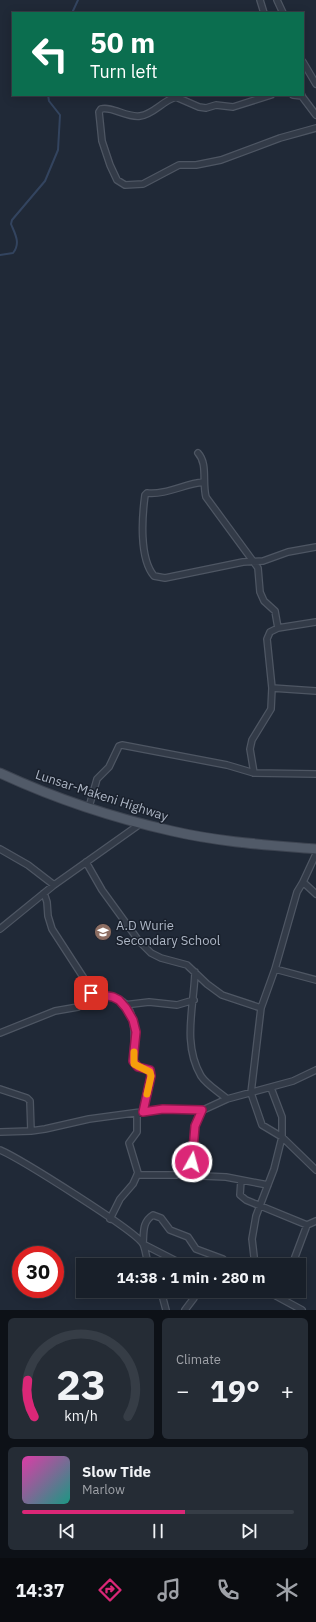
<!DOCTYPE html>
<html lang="en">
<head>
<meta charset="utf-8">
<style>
  :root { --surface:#181f29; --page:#252c35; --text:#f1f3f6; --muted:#9fa2a8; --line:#363d46; --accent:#db2777 }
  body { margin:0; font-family:"IBM Plex Sans",sans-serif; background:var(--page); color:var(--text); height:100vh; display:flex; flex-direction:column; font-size:15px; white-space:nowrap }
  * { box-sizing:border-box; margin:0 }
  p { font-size:13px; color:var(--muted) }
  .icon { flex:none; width:22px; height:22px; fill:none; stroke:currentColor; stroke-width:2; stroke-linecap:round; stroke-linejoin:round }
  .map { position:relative; height:1310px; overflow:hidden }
  .panel { display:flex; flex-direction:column; gap:8px; padding:8px; background:#0d1117; flex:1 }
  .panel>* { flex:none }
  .banner { position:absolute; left:12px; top:12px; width:292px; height:84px; border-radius:0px; box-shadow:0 2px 10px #0003,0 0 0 1px var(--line); background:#0b6e4f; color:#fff; overflow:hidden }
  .speed { position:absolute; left:12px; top:1246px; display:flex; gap:8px; font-size:20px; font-weight:700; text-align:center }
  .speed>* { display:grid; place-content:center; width:52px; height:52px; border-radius:50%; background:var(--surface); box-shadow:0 2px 10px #0003,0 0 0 1px var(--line); line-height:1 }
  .speed .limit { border:6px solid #d22; background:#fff; color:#111 }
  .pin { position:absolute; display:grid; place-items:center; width:34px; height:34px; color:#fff; margin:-17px; border-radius:8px; box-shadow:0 2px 6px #0006 }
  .me { position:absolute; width:44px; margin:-22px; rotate:7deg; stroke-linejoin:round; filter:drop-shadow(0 0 3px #0008) }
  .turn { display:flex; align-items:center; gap:14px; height:84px; padding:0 12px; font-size:18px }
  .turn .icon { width:52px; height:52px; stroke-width:2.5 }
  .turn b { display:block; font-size:28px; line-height:34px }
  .big { font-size:30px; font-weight:800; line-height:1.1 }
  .panel .widget { flex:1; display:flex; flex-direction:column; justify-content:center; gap:6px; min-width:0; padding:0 14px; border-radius:6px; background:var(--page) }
  .panel .dial { align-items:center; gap:0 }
  .dial svg { height:104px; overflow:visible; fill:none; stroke:var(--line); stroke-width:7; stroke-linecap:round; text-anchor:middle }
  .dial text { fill:var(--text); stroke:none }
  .song { display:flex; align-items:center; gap:12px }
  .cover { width:48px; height:48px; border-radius:6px; background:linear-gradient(135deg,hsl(320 70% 55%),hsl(170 70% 35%)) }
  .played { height:4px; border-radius:2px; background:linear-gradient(90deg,var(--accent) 60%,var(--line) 60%) }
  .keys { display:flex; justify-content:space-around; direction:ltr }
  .heat { display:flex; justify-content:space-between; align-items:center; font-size:22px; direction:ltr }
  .panel .tiles { flex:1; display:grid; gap:8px; grid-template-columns:1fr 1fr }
  .widget:last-child { grid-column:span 2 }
  .trip { position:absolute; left:76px; top:1258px; width:230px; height:40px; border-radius:0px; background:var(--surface); box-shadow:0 2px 10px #0003,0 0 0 1px var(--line); font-weight:800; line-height:40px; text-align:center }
  .tabs { display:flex; height:64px; justify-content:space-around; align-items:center; background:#0a0c10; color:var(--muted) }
  .tabs .icon { width:28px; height:28px }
  .tabs .active { color:var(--accent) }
  .tabs b { font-size:18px; color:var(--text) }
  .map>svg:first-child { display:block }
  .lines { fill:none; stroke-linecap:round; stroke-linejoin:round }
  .stream { stroke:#33445f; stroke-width:2 }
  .minor-casing { stroke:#4e5663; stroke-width:8 }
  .primary-casing { stroke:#3d4451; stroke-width:11 }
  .minor { stroke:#333b48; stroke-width:5.5 }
  .primary { stroke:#515a68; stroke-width:9 }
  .route-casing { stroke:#8e194d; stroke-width:10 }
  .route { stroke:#db2777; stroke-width:7 }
  .slow { stroke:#f59e0b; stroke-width:7 }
  .labels { text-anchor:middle; stroke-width:3; stroke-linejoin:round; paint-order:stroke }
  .street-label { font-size:13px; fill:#adb6c5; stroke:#19202c }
  .poi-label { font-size:13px; fill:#adb6c5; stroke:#19202c; text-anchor:start }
</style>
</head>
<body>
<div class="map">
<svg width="316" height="1310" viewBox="0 0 316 1310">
  <rect width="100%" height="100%" fill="#202937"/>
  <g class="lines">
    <path class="stream" d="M 72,13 L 78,0
      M 0,255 L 13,253 C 21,243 15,234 11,224 L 12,220 L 45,181 L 58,150 L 60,115 L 49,101 L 48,95"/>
    <g class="minor-casing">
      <path id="minor" d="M 260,0 L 264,13
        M 277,0 L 283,13
        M 303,62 L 316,84
        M 271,95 L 233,107 L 216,105 L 206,108 L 199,107 L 176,97 C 162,101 154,114 140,116 C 127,118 112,106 101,109 L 99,112 L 102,141 L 110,165 L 117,180 L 125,185 L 143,184 L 179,165 L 196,165 L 221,160 L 280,138 L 316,128
        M 293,95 L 302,96
        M 301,95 L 316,115
        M 198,453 C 208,464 202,482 206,497 L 258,568 L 260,592 L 264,601 L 275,611 L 278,628
        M 203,482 C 184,484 166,495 147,493 L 145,495 C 142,517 139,558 154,576 L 165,578 L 243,562 L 263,561 L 288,552 L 316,547
        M 272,688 L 267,639 L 270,632 L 278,628 L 316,622
        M 254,773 L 250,749 L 252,740 L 271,709 L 272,688 L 316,691
        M 89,807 L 97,779 L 109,767 L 119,746 L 122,745 L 227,765 L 254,773 L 316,774
        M 0,849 L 28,865 L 54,885
        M 316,854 L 303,882 L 316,894
        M 86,862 L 102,890 L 139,941 L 151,953 L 161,958 L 187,965 L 207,984 L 222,995 L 261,1008
        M 303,882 L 297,892 L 275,969 L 261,1008 L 251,1093 L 262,1125 L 282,1137 L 316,1170
        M 44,893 L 47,902 L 48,916 L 52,929 L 87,983 L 91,993 C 98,996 105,995 113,997 C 140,1004 134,1042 133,1061 L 138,1067 L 149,1070 L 151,1076 L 143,1112
        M 0,929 L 54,885 L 140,824
        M 275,969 L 316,980
        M 195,972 C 194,1007 182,1043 201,1076 C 207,1085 219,1092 227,1099
        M 124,1005 L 149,1002 L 177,1005 L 194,1000
        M 0,1033 L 55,1011 L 78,1007 L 94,995
        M 0,1089 L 27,1098 L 30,1101 L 31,1131 L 45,1129 L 89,1119 L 163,1109 L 203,1110 L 227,1099 L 293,1081 L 316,1070
        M 0,1132 L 31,1131
        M 0,1150 C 19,1158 136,1231 143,1244 C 146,1250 146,1259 149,1265
        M 181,1173 L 203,1176 L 226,1177 L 268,1185
        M 137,1175 L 176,1175 L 188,1168 L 192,1162 L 195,1126 L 202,1110
        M 241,1180 L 240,1195 L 246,1200 L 307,1225 L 292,1265
        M 110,1219 L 120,1199 L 133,1184 L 138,1173 L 129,1143 L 137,1132 L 137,1113
        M 307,1225 L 316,1221
        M 184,1265 L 143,1244 C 144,1232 142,1222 153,1215 L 161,1218 L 170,1230 L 188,1237 L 196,1249 L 223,1259 L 229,1265
        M 255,1265 L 252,1239 L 256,1216 L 274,1169 L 282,1137 L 282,1117 L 271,1088
        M 161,1291 L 166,1310
        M 267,1291 L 302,1310
        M 285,1300 L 288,1291
        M 185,1310 L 194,1298 L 196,1291"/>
    </g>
    <g class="primary-casing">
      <path id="primary" d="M 0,773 C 54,798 114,818 172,831 C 219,842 268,845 316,849"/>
    </g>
    <use href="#minor" class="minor"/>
    <use href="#primary" class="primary"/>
  </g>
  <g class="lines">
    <g class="route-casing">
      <path id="route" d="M 91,993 L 113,997 L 119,1000 L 126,1008 L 133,1020 L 136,1032 L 133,1061 L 138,1067 L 150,1070 L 151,1076 L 143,1112 L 163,1109 L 202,1110 L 195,1126 L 192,1162"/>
    </g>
    <use href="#route" class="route"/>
    <path class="slow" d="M 134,1052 L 134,1064 L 150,1072 L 151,1076 L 147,1094"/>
  </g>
  <defs>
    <g id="school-disc" transform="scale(0.9)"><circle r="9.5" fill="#8d6e63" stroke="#19202c"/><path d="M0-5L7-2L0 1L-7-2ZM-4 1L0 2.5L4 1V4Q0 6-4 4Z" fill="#fff"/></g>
  </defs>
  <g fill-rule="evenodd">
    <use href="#school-disc" x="103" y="932"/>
  </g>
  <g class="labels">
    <g class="street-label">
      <text transform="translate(102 795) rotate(18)" y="5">Lunsar-Makeni Highway</text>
    </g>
    <g class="poi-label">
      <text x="116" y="930">A.D Wurie<tspan x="116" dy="15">Secondary School</tspan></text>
    </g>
  </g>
</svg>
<div class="speed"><div class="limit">30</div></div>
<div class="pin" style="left:91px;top:993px;background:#d93025"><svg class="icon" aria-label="arrive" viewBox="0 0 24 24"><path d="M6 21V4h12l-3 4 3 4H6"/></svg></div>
<svg class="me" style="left:192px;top:1162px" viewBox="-20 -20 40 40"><circle r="17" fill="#db2777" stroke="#fff" stroke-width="3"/><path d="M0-11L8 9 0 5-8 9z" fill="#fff"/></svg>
<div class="trip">14:38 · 1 min · 280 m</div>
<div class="banner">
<div class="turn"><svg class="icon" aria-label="left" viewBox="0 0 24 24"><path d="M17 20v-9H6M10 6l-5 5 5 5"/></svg><div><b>50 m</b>Turn left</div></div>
</div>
</div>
<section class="panel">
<div class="tiles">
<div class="widget dial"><svg viewBox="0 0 100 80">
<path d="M14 69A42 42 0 1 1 86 69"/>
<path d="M14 69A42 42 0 0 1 9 41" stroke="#db2777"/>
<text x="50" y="56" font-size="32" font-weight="700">23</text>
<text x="50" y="72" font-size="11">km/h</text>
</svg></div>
<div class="widget"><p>Climate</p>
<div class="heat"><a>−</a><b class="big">19°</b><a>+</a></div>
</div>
<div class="widget">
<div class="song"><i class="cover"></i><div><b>Slow Tide</b><p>Marlow</p></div></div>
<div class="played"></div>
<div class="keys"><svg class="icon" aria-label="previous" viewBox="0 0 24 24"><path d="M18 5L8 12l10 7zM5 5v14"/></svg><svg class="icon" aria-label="pause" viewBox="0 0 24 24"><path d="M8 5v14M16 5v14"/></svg><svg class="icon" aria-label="next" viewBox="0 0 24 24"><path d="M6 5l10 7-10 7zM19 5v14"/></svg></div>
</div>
</div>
</section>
<nav class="tabs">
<b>14:37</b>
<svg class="icon active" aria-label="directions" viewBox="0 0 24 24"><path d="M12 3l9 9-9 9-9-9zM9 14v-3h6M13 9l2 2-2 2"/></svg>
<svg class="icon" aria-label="music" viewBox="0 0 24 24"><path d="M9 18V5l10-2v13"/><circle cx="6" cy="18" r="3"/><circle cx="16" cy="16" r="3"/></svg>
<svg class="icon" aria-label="phone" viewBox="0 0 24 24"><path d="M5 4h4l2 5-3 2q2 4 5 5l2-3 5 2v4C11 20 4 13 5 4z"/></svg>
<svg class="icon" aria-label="climate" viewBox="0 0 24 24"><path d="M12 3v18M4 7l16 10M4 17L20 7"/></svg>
</nav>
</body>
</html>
